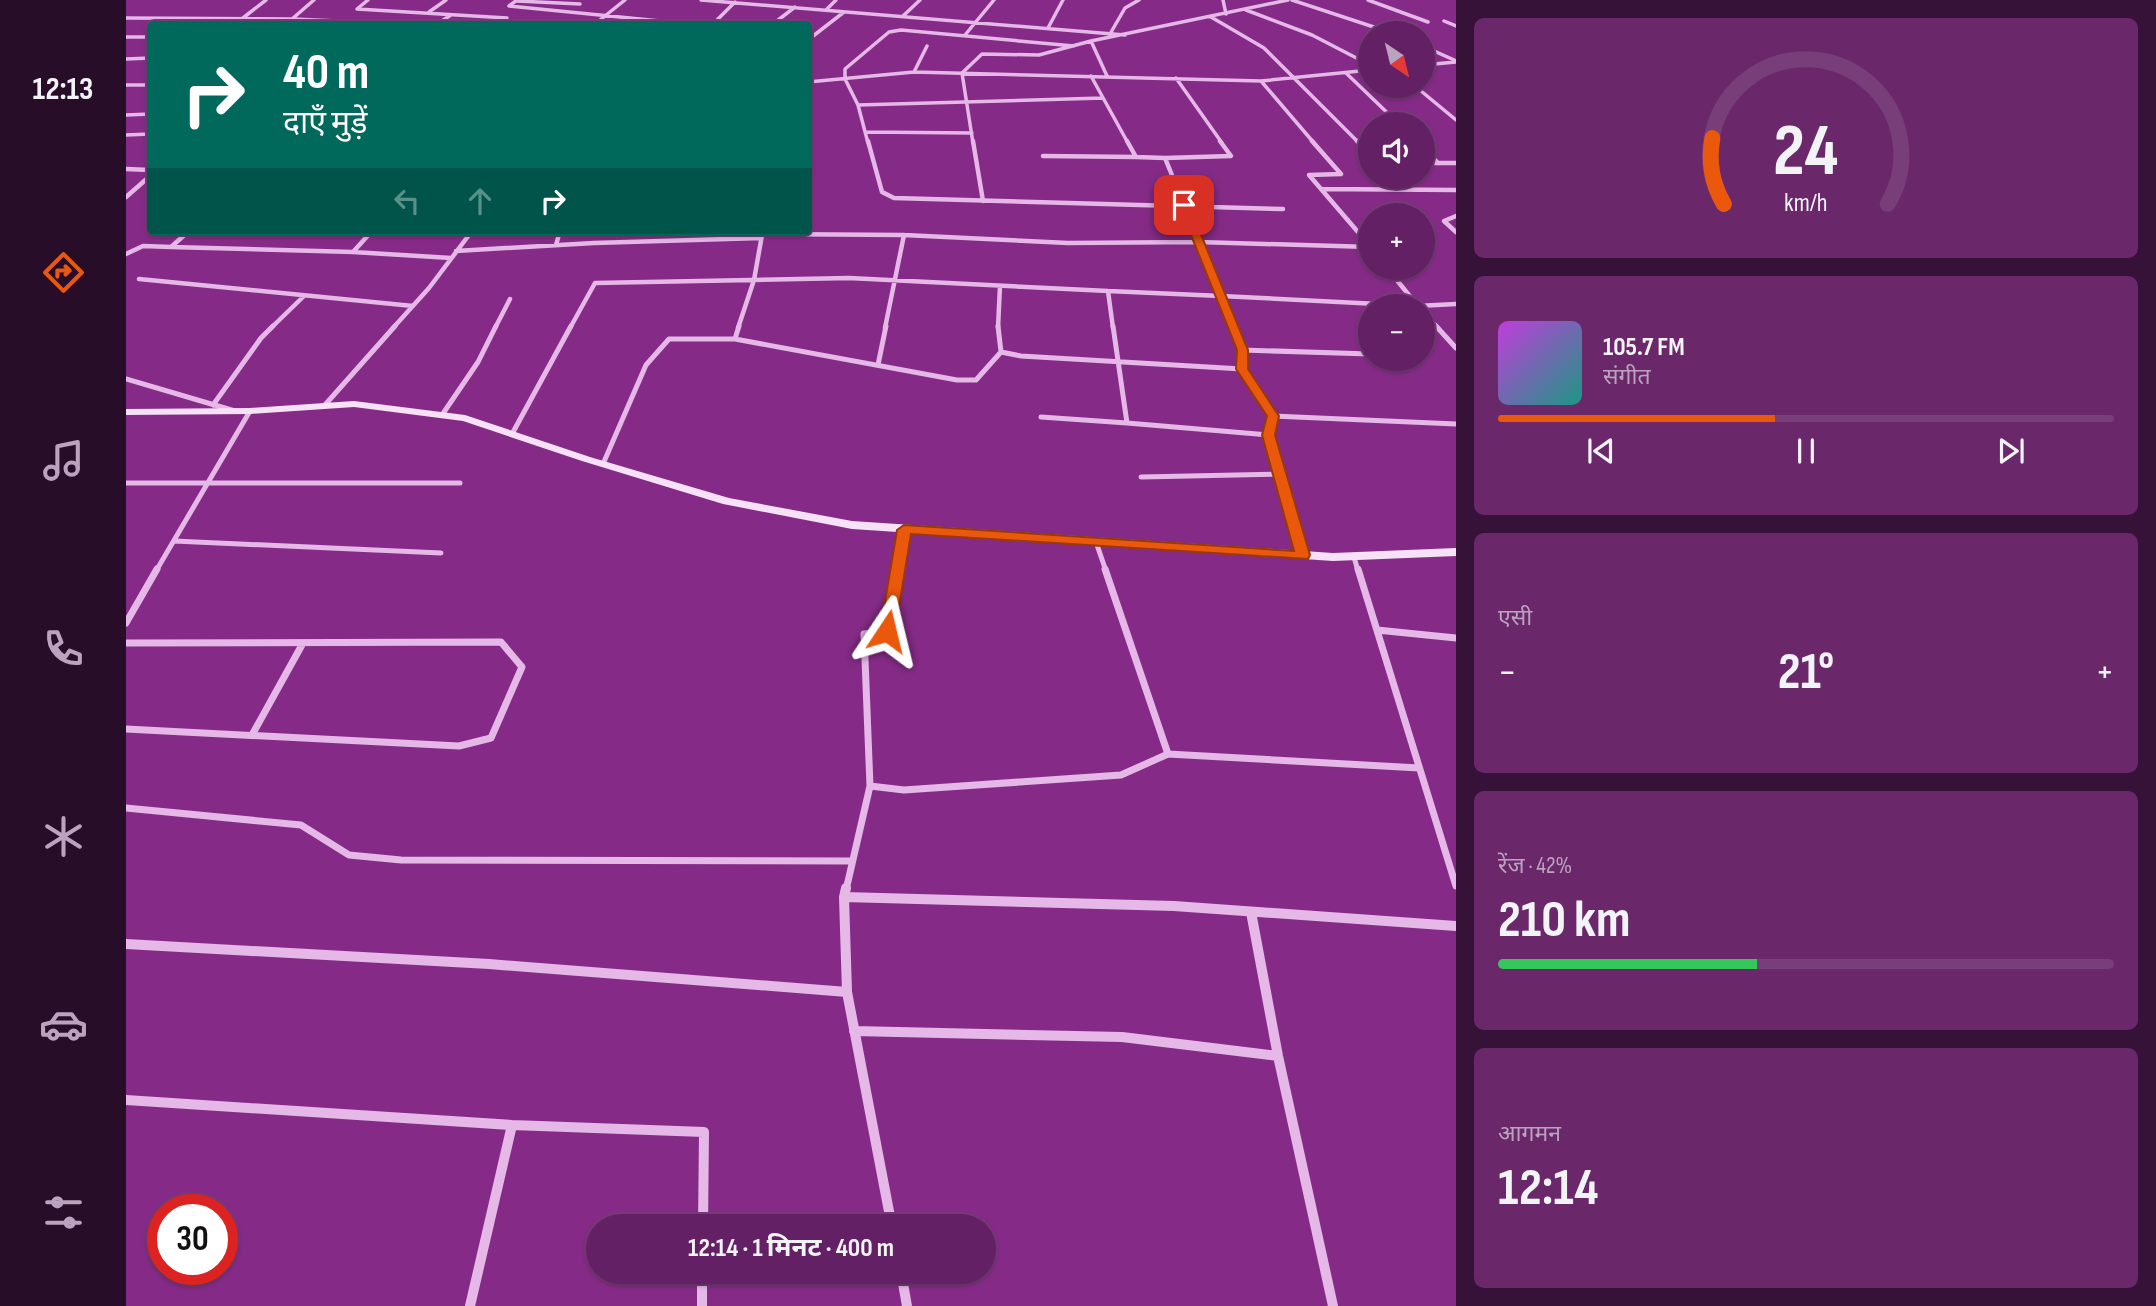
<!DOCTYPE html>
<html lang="hi">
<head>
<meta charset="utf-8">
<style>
  :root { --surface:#642065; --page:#6a286b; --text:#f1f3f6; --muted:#bba3bf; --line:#783e79; --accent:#ea580c }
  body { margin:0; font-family:"Sofia Sans Condensed","Noto Sans Devanagari",sans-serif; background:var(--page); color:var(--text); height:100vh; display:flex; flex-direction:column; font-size:26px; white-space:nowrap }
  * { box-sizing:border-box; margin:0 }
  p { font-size:23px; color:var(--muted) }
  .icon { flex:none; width:38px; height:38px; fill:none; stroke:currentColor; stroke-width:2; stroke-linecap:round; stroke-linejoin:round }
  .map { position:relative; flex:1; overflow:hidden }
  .side { display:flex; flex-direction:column; gap:18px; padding:18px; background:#371238; width:700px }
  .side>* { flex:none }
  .top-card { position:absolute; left:21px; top:21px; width:665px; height:214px; border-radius:7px; box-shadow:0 2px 5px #0004,0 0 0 2px var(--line); background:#00695c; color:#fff; overflow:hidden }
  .needle { width:46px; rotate:145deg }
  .buttons { position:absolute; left:1232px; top:21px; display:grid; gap:14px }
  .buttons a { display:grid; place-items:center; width:77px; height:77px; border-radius:50%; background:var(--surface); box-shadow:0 2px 5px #0004,0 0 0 2px var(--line); font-size:35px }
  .speed { position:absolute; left:21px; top:1194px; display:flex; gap:14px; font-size:35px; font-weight:700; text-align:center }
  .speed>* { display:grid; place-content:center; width:91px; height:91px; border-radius:50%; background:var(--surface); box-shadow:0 2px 5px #0004,0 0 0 2px var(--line); line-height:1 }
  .speed .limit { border:10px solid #d22; background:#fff; color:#111 }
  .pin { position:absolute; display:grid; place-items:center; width:60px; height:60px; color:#fff; margin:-30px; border-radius:14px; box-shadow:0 4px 10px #0006 }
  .me { position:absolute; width:77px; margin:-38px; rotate:10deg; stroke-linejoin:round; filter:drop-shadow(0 0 5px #0008) }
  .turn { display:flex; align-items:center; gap:24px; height:147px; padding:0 21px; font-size:32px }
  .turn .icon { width:91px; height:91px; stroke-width:2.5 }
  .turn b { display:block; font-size:49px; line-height:60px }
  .lanes { display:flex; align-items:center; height:66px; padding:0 21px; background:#0003; justify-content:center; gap:35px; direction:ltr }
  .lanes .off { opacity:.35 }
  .big { font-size:52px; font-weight:700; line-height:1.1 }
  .side .tile { flex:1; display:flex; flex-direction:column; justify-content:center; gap:10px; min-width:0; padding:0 24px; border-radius:10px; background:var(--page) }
  .side .dial { align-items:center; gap:0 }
  .dial svg { height:182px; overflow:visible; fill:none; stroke:var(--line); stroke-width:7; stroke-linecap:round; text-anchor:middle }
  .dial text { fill:var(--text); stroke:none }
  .song { display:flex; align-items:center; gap:21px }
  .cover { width:84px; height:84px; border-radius:10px; background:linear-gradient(135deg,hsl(290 70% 55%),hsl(170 70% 35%)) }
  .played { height:7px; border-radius:4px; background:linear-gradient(90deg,var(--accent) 45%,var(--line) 45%) }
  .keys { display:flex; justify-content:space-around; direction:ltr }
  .heat { display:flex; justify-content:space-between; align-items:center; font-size:38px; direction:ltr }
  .charge { height:10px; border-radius:5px; background:linear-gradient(90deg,#34c759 42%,var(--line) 0) }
  .trip { position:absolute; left:460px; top:1214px; width:410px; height:70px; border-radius:35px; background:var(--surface); box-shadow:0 2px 5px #0004,0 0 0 2px var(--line); font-weight:700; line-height:70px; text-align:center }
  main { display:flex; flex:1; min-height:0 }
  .menu { display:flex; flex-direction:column; width:126px; justify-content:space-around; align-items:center; background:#280d28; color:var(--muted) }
  .menu .icon { width:49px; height:49px }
  .menu .selected { color:var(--accent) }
  .menu b { font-size:32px; color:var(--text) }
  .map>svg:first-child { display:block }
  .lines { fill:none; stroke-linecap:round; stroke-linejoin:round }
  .street-far4 { stroke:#e6b8e8; stroke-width:3.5 }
  .street-far3 { stroke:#e6b8e8; stroke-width:4.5 }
  .street-far2 { stroke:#e6b8e8; stroke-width:5 }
  .street-far1 { stroke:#e6b8e8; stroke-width:7 }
  .street { stroke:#e6b8e8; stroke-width:10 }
  .secondary { fill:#f7e1f7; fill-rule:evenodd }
  .route { fill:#ea580c; stroke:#983908; stroke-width:2 }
</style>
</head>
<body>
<main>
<nav class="menu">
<b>12:13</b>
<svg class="icon selected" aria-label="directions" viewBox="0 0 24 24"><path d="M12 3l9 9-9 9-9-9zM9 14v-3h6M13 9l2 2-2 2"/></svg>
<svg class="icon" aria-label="music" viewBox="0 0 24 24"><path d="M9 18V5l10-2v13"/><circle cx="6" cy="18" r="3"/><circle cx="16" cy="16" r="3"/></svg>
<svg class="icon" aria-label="phone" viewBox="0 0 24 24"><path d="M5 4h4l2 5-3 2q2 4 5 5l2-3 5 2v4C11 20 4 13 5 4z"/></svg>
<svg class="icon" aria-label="climate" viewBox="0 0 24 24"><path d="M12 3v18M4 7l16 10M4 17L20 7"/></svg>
<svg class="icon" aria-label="car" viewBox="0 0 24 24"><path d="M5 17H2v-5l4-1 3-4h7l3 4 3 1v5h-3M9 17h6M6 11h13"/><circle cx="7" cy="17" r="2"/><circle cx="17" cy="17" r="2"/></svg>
<svg class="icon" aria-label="filters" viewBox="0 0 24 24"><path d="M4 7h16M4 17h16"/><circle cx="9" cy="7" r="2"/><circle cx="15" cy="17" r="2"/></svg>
</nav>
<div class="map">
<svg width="1330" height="1306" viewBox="0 0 1330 1306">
  <rect width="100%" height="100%" fill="#852b87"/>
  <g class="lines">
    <path class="street-far4" d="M 242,0 L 231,9 L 381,18
      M 391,0 L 383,6 L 534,21
      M 575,0 L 999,35
      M 1097,0 L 1100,14
      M 1166,0 L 1266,33
      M 1242,0 L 1302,22
      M 391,1 L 454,4
      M 700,10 L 710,0
      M 1120,10 L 1186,35 L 1244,65
      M 303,12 L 320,0
      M 777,16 L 794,0
      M 1085,17 L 1138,48 L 1233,143
      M 0,18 L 166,19 L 188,0
      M 117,18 L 140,0
      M 166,19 L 282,24
      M 1318,21 L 1330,26
      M 532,22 L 588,23 L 609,2
      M 311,24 L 325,15
      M 469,24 L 499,0
      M 647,24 L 669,7
      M 922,28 L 937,0
      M 987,34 L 984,34 L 999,8 L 1013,0
      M 839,35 L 868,0
      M 0,37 L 24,37
      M 682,40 L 718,12
      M 1297,46 L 1330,61
      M 0,59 L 24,58
      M 1297,65 L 1330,62
      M 788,72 L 801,46
      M 1220,73 L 1273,124
      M 965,76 L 1002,143
      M 981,76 L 965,41 L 1162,0
      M 1050,78 L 1096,143
      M 1135,81 L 1188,143
      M 682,82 L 788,72 L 1135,81 L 1244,70
      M 0,85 L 24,85
      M 1289,86 L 1330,120
      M 732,105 L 977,98
      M 0,115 L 24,114
      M 739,132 L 846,133
      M 0,135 L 24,134
      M 742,143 L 732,105 L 719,79 L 719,69 L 763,32 L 775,30 L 948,46
      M 847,143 L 836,73 L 856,54 L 913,55 L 965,41"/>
    <path class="street-far3" d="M 742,141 L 756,192 L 768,198 L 1157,209
      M 847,141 L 857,201
      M 1001,141 L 1010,157 L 1039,158
      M 1186,141 L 1215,174 L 1183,175 L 1244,246
      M 1231,141 L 1244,154
      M 1297,148 L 1312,163
      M 917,156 L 1010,157
      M 1297,163 L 1330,163
      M 0,169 L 24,170
      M 1195,189 L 1330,190
      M 0,197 L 24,176
      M 1330,216 L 1318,221 L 1330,232
      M 636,234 L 778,235 L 942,243 L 1073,242 L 1244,247
      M 430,245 L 434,231
      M 45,247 L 227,252 L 246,231
      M 330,251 L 468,243 L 635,238
      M 227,252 L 325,258
      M 0,254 L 17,246 L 45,247 L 63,231
      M 1261,268 L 1291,305
      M 13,279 L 287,306
      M 1297,312 L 1312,328
      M 145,328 L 178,296
      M 267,328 L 303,288 L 346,231
      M 369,328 L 384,299
      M 444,328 L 469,283 L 723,278 L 982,291
      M 612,328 L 628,280 L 636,235
      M 759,328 L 778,235
      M 872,328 L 874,286
      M 987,328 L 982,291 L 1095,296 L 1039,158 L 1105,156 L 1094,141
      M 1107,328 L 1095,296 L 1291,306 L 1330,304"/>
    <path class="street-far2" d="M 987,326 L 1001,423 L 1143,435 L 1177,555
      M 1107,326 L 1116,350 L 1116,369 L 1147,416
      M 1310,326 L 1330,348
      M 609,339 L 613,326
      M 1116,350 L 1244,354
      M 875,352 L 895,356 L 1116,369
      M 752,365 L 760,326
      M 0,379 L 109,411
      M 87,405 L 135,338 L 147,326
      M 198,406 L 269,326
      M 316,415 L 352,362 L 370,326
      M 915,417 L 1001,423
      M 386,434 L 445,326
      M 1143,435 L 1147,416 L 1330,424
      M 477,464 L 520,365 L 543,339 L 609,339 L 831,380 L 850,380 L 875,352 L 872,326
      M 1015,477 L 1154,474
      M 0,483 L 334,483
      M 48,541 L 315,553
      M 970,542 L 980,571
      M 1228,557 L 1232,571
      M 30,571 L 124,411
      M 771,571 L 778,530"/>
    <path class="street-far1" d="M 771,569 L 761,631 L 738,634 L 744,786 L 778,790 L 995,775 L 1042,754 L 1293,768
      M 979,569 L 1042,754
      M 1232,569 L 1330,886
      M 0,623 L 31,569
      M 1251,630 L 1330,638
      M 0,643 L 375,642 L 396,667 L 365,738 L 333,746 L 0,729
      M 126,735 L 177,643
      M 0,808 L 175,825 L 223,855 L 275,860 L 726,861
      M 720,890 L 744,786"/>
    <path class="street" d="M 718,897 L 720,888
      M 1125,912 L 1152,1056 L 1207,1306
      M 0,944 L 363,964 L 721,992 L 718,897 L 1048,906 L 1330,926
      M 721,992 L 766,1227
      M 728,1031 L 996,1037 L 1152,1056
      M 0,1100 L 386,1125 L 578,1132 L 577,1227
      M 576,1272 L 576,1306
      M 775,1272 L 781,1306
      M 344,1306 L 386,1125"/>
    <path class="secondary" d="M 228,401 L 339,415 L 464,457 L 603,498 L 726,521 L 1207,553 L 1330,548 L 1330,556 L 1207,561 L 726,529 L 597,504 L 456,461 L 337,421 L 228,407 L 124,414 L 0,415 L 0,409 L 124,408 Z"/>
  </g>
  <path class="route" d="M 1058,202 L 1063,205 L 1122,350 L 1122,369 L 1153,416 L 1149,435 L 1184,555 L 1182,559 L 785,534 L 769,631 L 761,636 L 756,635 L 754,631 L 771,530 L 778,525 L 1168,551 L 1136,435 L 1141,416 L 1110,369 L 1111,350 L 1053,205 Z"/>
</svg>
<div class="buttons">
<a><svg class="needle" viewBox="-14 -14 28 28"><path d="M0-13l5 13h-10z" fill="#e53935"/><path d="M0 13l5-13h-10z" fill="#bba3bf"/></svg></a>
<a><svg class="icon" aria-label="sound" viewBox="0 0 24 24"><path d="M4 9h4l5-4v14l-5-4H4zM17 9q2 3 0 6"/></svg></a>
<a>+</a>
<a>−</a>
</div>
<div class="speed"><div class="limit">30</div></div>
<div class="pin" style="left:1058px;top:205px;background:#d93025"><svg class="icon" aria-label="arrive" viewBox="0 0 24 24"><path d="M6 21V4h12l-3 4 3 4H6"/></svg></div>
<svg class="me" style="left:761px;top:631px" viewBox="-20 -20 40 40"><path d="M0-17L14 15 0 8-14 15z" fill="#ea580c" stroke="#fff" stroke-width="4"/></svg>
<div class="trip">12:14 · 1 मिनट · 400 m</div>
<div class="top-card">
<div class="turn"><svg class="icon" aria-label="right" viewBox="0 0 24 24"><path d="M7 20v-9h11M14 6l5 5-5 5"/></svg><div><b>40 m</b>दाएँ मुड़ें</div></div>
<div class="lanes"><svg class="icon off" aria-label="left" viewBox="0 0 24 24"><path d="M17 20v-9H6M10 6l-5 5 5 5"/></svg><svg class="icon off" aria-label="ahead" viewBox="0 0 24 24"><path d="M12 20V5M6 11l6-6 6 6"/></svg><svg class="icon" aria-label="right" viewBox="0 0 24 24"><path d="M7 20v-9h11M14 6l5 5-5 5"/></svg></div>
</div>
</div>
<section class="side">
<div class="tile dial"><svg viewBox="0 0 100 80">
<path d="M14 69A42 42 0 1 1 86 69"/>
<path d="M14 69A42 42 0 0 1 9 40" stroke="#ea580c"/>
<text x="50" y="56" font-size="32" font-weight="700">24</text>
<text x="50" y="72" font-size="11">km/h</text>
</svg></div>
<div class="tile">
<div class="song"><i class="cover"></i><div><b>105.7 FM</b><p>संगीत</p></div></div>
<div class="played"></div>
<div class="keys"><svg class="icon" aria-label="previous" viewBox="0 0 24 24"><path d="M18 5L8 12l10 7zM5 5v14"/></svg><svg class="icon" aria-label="pause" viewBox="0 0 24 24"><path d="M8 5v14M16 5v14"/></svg><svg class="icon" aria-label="next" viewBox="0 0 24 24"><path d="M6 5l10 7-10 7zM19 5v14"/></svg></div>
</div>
<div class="tile"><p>एसी</p>
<div class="heat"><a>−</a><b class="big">21°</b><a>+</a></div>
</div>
<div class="tile"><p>रेंज · 42%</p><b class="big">210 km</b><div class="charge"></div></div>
<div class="tile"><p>आगमन</p><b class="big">12:14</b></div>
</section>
</main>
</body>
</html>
